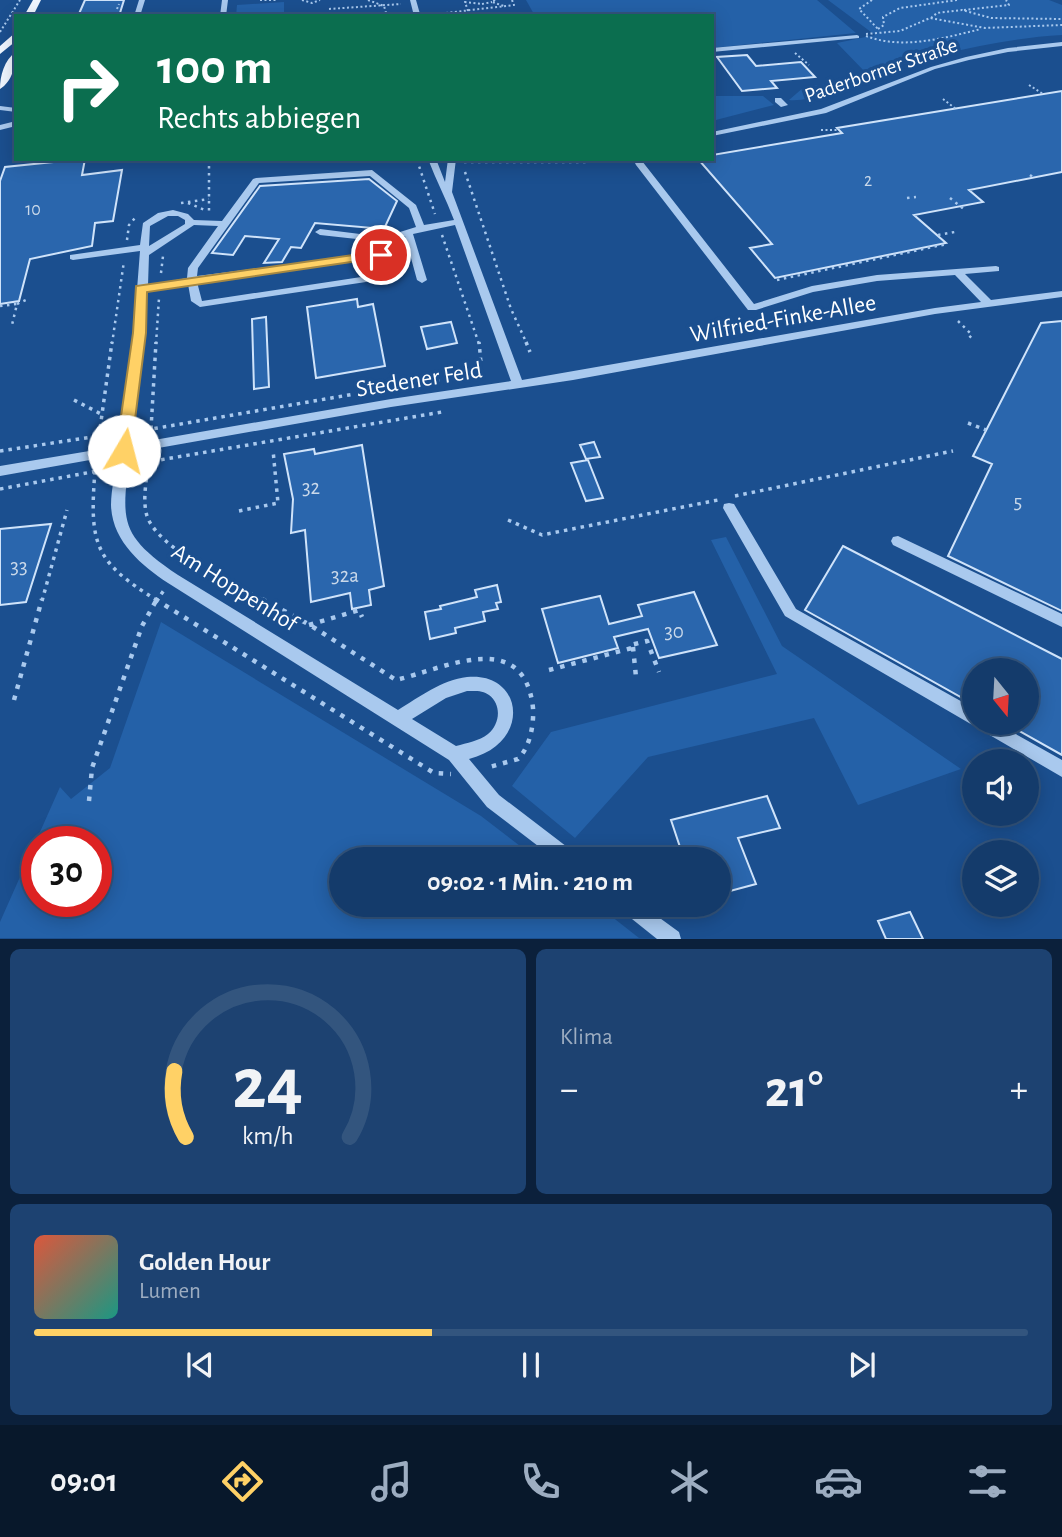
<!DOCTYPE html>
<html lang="de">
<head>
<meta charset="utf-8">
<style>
  :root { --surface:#143b6b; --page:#1d4271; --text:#f1f3f6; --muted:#9dadc1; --line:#33557e; --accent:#ffd166 }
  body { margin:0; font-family:"Alegreya Sans",sans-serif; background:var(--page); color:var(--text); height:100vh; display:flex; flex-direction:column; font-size:26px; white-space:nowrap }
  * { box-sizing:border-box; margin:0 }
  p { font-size:23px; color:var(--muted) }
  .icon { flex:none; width:38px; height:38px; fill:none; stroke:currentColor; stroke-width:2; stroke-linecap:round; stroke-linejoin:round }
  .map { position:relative; height:939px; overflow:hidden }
  .sheet { display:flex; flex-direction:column; gap:10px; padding:10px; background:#0b203b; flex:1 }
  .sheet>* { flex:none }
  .banner { position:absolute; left:14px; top:14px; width:700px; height:147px; border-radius:0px; box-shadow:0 4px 18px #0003,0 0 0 2px var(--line); background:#0b6e4f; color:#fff; overflow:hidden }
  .needle { width:46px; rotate:162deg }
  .controls { position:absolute; left:962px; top:658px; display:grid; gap:14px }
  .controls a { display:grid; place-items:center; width:77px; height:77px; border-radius:50%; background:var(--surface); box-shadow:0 4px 18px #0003,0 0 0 2px var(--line); font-size:35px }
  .speed { position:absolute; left:21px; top:826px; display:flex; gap:14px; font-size:35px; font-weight:700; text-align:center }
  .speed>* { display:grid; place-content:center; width:91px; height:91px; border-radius:50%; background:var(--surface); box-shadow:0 4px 18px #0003,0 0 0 2px var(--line); line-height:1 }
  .speed .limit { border:10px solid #d22; background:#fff; color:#111 }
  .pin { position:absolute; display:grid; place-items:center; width:60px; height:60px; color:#fff; margin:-30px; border:4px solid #fff; border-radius:50%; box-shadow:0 2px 7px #0007 }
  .me { position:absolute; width:77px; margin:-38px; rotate:8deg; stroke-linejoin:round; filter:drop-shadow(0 0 5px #0008) }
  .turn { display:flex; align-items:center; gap:24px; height:147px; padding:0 28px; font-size:32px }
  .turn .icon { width:91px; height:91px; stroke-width:2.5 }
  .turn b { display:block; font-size:49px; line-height:60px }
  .big { font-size:52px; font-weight:600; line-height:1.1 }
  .sheet .tile { flex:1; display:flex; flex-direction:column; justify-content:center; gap:10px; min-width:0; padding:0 24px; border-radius:10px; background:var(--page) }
  .sheet .dial { align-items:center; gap:0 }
  .dial svg { height:182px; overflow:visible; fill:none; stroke:var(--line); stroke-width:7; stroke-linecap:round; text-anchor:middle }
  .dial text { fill:var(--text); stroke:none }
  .song { display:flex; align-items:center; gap:21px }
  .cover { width:84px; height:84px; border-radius:10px; background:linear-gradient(135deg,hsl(10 70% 55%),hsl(170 70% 35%)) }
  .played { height:7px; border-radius:4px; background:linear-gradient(90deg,var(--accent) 40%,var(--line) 40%) }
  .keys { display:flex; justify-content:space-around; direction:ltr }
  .heat { display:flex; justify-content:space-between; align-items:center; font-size:38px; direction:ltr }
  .sheet .tiles { flex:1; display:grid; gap:10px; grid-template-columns:1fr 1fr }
  .tile:last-child { grid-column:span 2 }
  .trip { position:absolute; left:329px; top:847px; width:402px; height:70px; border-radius:35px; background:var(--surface); box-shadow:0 4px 18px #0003,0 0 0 2px var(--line); font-weight:600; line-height:70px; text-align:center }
  .tabs { display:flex; height:112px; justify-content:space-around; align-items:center; background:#08182b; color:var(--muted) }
  .tabs .icon { width:49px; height:49px }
  .tabs .selected { color:var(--accent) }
  .tabs b { font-size:32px; color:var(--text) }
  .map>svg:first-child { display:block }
  .green { fill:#2461a8; fill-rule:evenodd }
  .building { fill:#2a66ad; stroke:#cfe3fa; stroke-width:2 }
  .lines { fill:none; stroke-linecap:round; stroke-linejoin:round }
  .path-far3 { stroke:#a9c9ee; stroke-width:2; stroke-dasharray:2 2.5; stroke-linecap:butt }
  .path-far2 { stroke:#a9c9ee; stroke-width:2.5; stroke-dasharray:2.5 4.5; stroke-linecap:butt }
  .path-far1 { stroke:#a9c9ee; stroke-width:3.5; stroke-dasharray:3.5 5; stroke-linecap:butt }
  .path { stroke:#a9c9ee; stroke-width:4.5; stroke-dasharray:4.5 7; stroke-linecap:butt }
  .minor { fill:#a9c9ee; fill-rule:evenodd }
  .major { fill:#f0f6ff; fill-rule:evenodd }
  .route { fill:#ffd166; stroke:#a68842; stroke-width:2 }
  .labels { text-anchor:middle; stroke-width:7; stroke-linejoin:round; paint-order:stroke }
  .far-number-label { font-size:18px; fill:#cad9ea }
  .far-street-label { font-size:21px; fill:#fff; stroke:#1b4f8f }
  .number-label { font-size:21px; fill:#cad9ea }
  .street-label { font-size:24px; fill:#fff; stroke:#1b4f8f }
</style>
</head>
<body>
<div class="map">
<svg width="1062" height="939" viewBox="0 0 1062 939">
  <rect width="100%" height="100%" fill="#1b4f8f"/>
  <path class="green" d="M 526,0 L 817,0 L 856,33 L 712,48 L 712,16 L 601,16 L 598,12 L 535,16 Z
    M 828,0 L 1049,0 L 1062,5 L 1062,35 C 994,39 932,56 867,74 L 837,43 L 875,35 Z
    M 284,2 L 284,16 L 236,16 L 237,5 Z
    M 859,76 L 860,80 C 840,88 811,102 789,100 L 804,87 L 838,83 Z
    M 712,96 L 763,96 L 774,105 L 712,121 Z
    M 726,537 L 782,646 L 961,769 L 858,805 L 814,718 L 648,757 L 575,838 L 512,786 L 551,732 L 777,674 L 711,540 Z
    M 161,622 L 481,816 L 537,859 L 341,859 L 341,905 L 597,905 L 639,938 L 0,938 L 0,922 L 60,787 L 71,799 L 110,768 ZM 37,842 L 96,842 L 96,901 L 37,901 Z"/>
  <path class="building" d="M 85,0 L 124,0 L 119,16 L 78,16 Z
    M 747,55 L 756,66 L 801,62 L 815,77 L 771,81 L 777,88 L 742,91 L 717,57 Z
    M 1062,91 L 1062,172 L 969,190 L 983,202 L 914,215 L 946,243 L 775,278 L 750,248 L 772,244 L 698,159 L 712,159 L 712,155 L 842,133 L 837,128 Z
    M 54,159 L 85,159 L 82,175 L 122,170 L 113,221 L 95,223 L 92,246 L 30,259 L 19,301 L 0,304 L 0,181 L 5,167 L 53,162 Z
    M 369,179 L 397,201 L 384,229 L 315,223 L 301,248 L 291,247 L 282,262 L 264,263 L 279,239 L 245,236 L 233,255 L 212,253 L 260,186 Z
    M 357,299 L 358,307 L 373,304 L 385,366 L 316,378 L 307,307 Z
    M 266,317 L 269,387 L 254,389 L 252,319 Z
    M 1062,321 L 1062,611 L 948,556 L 992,464 L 973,456 L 1041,323 Z
    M 451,322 L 457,343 L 427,349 L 421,327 Z
    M 594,442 L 600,457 L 586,459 L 580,445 Z
    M 362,445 L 384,586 L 369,590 L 371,605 L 352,609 L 350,593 L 311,602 L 305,530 L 291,533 L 293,499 L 284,454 L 314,449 L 315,454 Z
    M 588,460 L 603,498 L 586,501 L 571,463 Z
    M 51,524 L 26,602 L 0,605 L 0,529 Z
    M 843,546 L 1062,659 L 1062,755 L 1005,723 L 1027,723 L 1027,670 L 975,670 L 975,705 L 805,610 Z
    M 497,585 L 501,602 L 496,603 L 498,609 L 483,612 L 485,621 L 455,628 L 456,633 L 430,639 L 425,612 L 441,609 L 440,606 L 477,597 L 475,590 Z
    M 694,592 L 717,645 L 659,658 L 648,629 L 614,637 L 618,648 L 558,663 L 542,609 L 600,596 L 609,624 L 642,616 L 638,605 Z
    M 767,796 L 780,828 L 738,838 L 756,884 L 719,894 L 719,859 L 705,859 L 701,848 L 682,853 L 671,820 Z
    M 910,912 L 923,939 L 886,939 L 878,921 Z"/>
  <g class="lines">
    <path class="path-far3" d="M 260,0 L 276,0
      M 302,0 L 312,3 L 320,0
      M 368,0 L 384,6 L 387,16
      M 495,0 L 492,2 L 504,6
      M 872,0 L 859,9 L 878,29
      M 482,4 L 492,2
      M 117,9 L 119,4
      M 329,9 L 401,4
      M 964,10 L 1009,5 L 1006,0
      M 468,11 L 465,2 L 482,4
      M 437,14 L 514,5 L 512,0
      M 931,18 L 937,13 L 962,10 L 991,18 L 1062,19
      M 878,29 L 884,25 L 883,17 L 900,8 L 957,0
      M 0,32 L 20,0
      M 866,34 L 900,31 L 930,18 L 985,28 L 1062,25
      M 866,36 C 903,50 944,38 981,29
      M 795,53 L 809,65
      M 1029,85 L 1043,94
      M 943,99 L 956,109
      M 821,130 L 839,130"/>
    <path class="path-far2" d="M 209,159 L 209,214
      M 403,159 L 417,160 L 435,214
      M 464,162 L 590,162
      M 465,172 L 511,309 L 527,344
      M 1030,175 L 1034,178
      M 907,198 L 916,197
      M 950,198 L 966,211
      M 181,203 L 209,199
      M 188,203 L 207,211
      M 442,235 L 479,344
      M 938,235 L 955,232
      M 127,240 L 129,225 L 135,218
      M 161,273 L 163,256
      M 777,280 L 947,244
      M 17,304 L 28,299
      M 0,306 L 17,304 L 12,325
      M 958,321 L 972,335 L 967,340
      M 112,344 L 124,261
      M 156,344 L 159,298"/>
    <path class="path-far1" d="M 526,342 L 530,352
      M 394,387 C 422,383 458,383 481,363 L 479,342
      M 74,400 L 103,415
      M 968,423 L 986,430
      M 151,429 L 156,342
      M 146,430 L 366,392
      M 99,436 L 112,342
      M 0,451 L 99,436 L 111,437
      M 148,462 C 147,480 142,499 147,516 C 158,549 236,586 265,601
      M 136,464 L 442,412
      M 95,471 C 89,545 95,562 158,601
      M 0,489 L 108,469
      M 735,496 L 953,451
      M 239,511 L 278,503 L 273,450
      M 508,520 L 542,535 L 718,500
      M 42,601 L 67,510
      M 156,601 L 165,589"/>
    <path class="path" d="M 155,599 L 434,773 L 451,774
      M 262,599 L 310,625 L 396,680 C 443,669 524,626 533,708 C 534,725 530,747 518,759 L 486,768
      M 309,625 L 359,610 L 362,617
      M 633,647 L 636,677
      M 549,670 L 632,648 L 631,645 L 647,641 L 659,672
      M 14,700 L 42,599
      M 89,801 L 92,768 L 142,626 L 157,599"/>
    <path class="minor" d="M 139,0 L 145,0 L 140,16 L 134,16 Z
      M 222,0 L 228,0 L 226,16 L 220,16 Z
      M 410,0 L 416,0 L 420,14 L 428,13 L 431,16 L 414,16 Z
      M 857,35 L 859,36 L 859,38 L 712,52 L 712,48 Z
      M 1062,42 L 1062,46 L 1008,52 L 969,60 L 935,69 L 826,113 L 712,136 L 712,132 L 821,109 L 931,67 L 966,57 L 1008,48 Z
      M 775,98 L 781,98 L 788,105 L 781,107 L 775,102 Z
      M 0,106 L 16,108 L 16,112 L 0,110 Z
      M 16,121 L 16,126 L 0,130 L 0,125 Z
      M 428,159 L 436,159 L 445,182 L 448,159 L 456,159 L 452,192 L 522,380 L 935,308 L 981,302 L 955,275 L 877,281 L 813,292 L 756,310 L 748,310 L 636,165 L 635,163 L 639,161 L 642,161 L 754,304 L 812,286 L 877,275 L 996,266 L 999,267 L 999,271 L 965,274 L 991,300 L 1062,291 L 1062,297 L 935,314 L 573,380 L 391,407 L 130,453 C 122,520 117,534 178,575 L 398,710 C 419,697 442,680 467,677 C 523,671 533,743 469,759 L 499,795 L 575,853 L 578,859 L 555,859 L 487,807 L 449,760 L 168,583 C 141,565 112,541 111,505 C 111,488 116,471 118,455 L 0,476 L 0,466 L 119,446 L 133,341 L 140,251 L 73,260 L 70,259 L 70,255 L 140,245 L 143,223 L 158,213 L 173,210 L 188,214 L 194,220 L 222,221 L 253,179 L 256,178 L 372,170 L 416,205 L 424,225 L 454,220 C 446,199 436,180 428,159 ZM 370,176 L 409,208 L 416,227 L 384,237 L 320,229 L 315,232 L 320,235 L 375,241 L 377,253 L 197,276 L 198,268 L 259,183 ZM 168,216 L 178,216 L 185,220 L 185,224 L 149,246 L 150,226 ZM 194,225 L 218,226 L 188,268 L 187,278 L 148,285 L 149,255 ZM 455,225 L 511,381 L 391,399 L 131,444 L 142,360 L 147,291 L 188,284 L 191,301 L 200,307 L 386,279 L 391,276 L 384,243 L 405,236 L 417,280 L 422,283 L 427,280 L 413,234 ZM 378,258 L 381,274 L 202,301 L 197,282 ZM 467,691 C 474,691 483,690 489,695 C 502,705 500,724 488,734 C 479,741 467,743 456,746 L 412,719 L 446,698 Z
      M 729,503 L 734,504 L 796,609 L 975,709 L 975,723 L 996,723 L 1062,760 L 1062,777 L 785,616 L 723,508 L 724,504 Z
      M 898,536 L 1062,614 L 1062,627 L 893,545 L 891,541 L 893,537 Z
      M 619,905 L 642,905 L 679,932 L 681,939 L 657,939 L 622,911 Z"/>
    <path class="major" d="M 33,0 L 41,0 L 33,16 L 24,16 Z
      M 16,32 L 16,41 L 0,54 L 0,46 Z
      M 16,52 C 16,65 12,82 0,89 C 0,76 4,60 16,52 Z"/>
  </g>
  <path class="route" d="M 381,251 L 387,255 L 385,257 L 147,292 L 146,333 L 131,451 L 124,457 L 118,455 L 116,451 L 133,333 L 136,286 Z"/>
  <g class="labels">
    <g class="far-number-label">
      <text x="868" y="186">2</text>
      <text x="33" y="215">10</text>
    </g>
    <g class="far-street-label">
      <text transform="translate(881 70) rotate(-19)" y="7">Paderborner Straße</text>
    </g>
    <g class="number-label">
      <text x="311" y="494">32</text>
      <text x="1018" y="508">5</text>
      <text x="19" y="573">33</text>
      <text x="345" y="582">32a</text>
      <text x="674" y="638">30</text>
    </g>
    <g class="street-label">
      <text transform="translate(783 318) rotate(-10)" y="8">Wilfried-Finke-Allee</text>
      <text transform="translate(419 379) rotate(-9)" y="8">Stedener Feld</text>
      <text transform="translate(235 587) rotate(32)" y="8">Am Hoppenhof</text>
    </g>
  </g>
</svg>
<div class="controls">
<a><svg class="needle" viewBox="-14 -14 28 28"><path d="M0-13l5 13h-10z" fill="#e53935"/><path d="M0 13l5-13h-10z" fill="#9dadc1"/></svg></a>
<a><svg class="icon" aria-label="sound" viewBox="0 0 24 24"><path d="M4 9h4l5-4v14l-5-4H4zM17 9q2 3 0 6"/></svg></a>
<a><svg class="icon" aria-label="layers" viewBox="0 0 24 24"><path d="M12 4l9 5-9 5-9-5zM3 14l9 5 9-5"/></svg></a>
</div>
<div class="speed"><div class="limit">30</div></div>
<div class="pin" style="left:381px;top:255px;background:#d93025"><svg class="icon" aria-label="arrive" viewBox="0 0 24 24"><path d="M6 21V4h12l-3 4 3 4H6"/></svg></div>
<svg class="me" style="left:124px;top:451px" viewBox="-20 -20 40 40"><circle r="19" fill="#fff"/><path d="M0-13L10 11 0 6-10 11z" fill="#ffd166"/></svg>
<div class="trip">09:02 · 1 Min. · 210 m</div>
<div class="banner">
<div class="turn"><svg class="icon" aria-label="right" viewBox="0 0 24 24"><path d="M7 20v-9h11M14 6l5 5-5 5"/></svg><div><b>100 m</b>Rechts abbiegen</div></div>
</div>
</div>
<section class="sheet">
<div class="tiles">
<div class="tile dial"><svg viewBox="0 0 100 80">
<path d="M14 69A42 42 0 1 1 86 69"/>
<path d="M14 69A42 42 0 0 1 9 40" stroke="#ffd166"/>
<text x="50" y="56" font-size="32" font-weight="700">24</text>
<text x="50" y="72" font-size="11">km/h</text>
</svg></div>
<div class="tile"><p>Klima</p>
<div class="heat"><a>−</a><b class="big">21°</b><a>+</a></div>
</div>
<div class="tile">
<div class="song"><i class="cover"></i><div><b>Golden Hour</b><p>Lumen</p></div></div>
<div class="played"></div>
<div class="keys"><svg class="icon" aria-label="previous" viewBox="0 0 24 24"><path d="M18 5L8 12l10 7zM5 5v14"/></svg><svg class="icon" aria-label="pause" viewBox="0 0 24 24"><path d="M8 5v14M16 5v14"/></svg><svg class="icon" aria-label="next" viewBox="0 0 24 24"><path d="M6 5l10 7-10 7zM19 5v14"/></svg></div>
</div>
</div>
</section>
<nav class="tabs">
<b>09:01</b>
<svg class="icon selected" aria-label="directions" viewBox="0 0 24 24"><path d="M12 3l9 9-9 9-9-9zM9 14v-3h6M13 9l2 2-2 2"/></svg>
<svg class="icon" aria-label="music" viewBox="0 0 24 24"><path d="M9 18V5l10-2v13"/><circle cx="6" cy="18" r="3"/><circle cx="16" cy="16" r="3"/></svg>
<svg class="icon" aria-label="phone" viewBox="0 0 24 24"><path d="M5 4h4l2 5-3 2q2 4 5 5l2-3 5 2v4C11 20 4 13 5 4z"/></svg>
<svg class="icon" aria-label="climate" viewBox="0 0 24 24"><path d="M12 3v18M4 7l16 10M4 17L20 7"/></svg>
<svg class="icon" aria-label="car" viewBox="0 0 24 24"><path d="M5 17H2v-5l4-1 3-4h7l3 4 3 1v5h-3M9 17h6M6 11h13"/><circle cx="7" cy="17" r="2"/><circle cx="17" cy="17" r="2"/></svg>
<svg class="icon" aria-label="filters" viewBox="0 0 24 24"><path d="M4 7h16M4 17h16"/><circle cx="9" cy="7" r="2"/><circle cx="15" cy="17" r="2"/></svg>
</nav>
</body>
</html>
